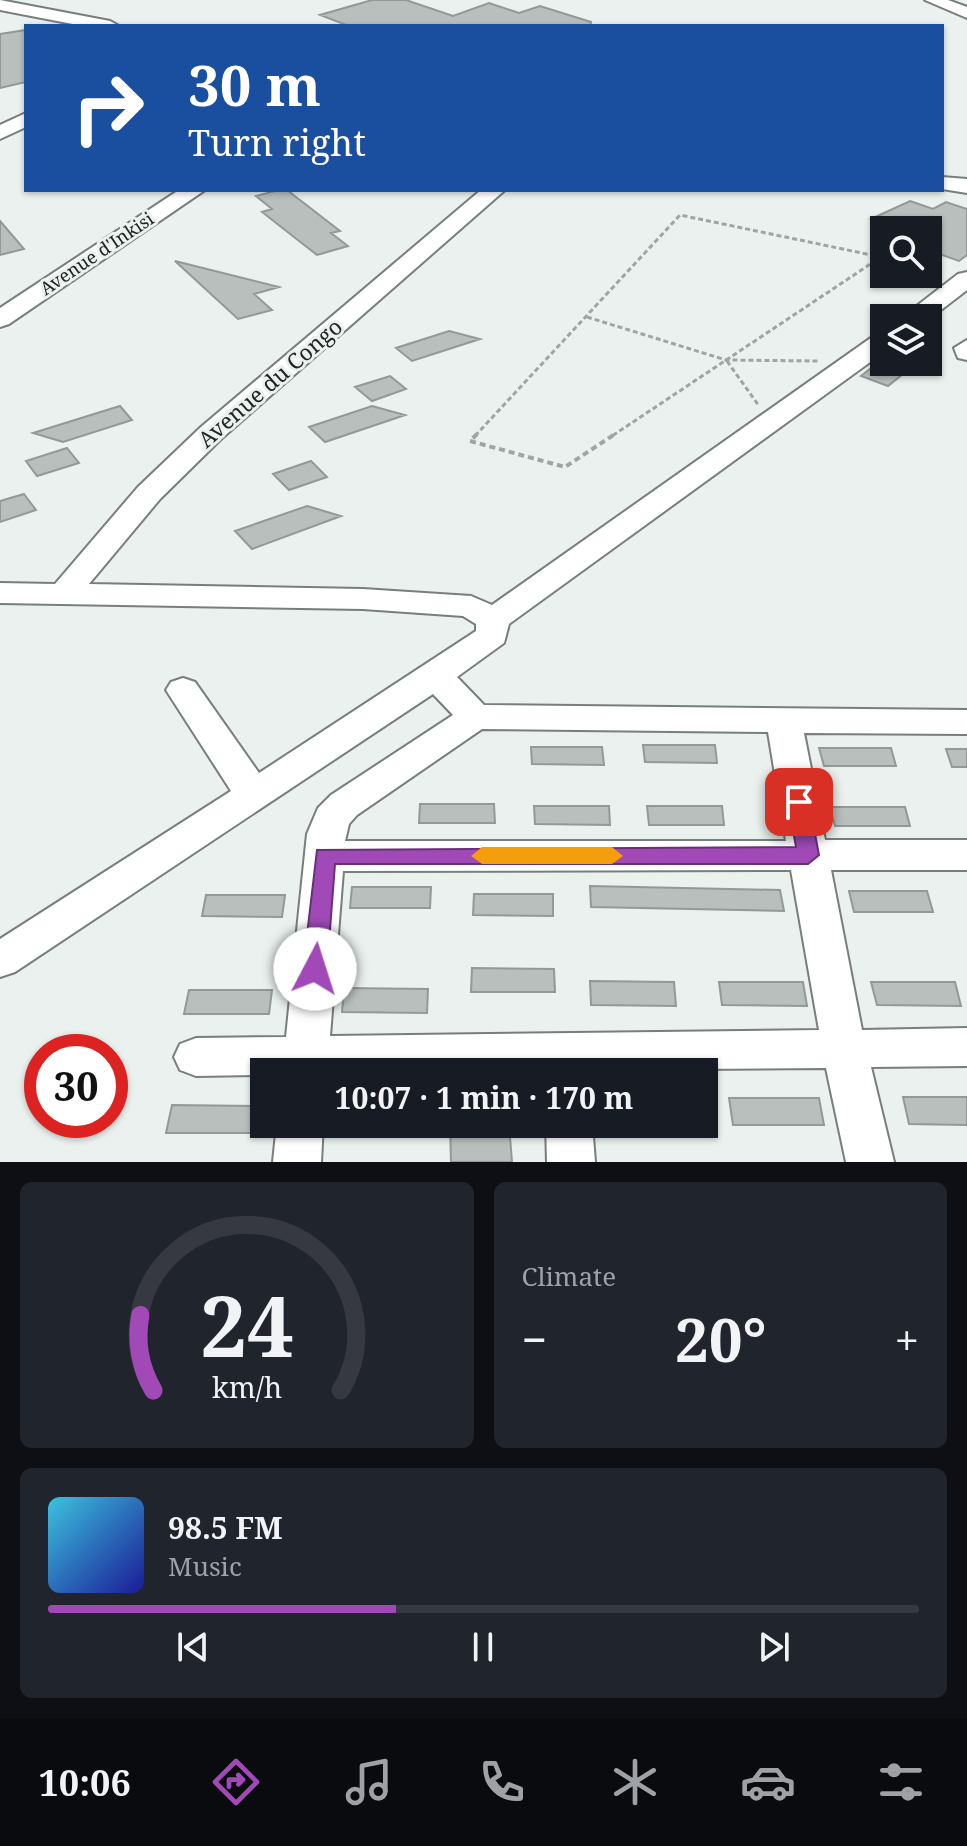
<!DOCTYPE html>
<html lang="en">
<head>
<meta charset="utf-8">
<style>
  :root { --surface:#171b24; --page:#20242c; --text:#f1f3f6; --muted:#9ea1a6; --line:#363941; --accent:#a14ab7 }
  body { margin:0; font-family:"Noto Serif",serif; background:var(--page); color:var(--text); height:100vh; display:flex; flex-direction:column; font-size:30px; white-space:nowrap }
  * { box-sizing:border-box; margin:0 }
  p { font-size:26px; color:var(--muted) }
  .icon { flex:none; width:44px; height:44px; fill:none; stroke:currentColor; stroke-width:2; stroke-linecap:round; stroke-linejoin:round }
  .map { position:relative; height:1162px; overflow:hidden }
  .panel { display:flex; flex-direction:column; gap:20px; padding:20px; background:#0d0f14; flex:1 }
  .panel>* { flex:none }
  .top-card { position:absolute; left:24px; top:24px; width:920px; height:168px; border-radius:0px; box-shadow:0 2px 6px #0004; background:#1a4fa0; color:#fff; overflow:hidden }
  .controls { position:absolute; left:870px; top:216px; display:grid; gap:16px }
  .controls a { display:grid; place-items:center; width:72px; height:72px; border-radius:0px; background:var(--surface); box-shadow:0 2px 6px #0004; font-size:40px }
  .speed { position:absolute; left:24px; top:1034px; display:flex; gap:16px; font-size:40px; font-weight:700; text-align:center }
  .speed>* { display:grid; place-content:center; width:104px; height:104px; border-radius:50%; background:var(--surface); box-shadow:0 2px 6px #0004; line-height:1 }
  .speed .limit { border:12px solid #d22; background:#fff; color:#111 }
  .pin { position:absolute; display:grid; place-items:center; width:68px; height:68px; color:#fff; margin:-34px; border-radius:16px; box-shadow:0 4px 12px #0006 }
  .me { position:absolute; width:88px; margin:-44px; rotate:5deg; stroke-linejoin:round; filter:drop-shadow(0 0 6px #0008) }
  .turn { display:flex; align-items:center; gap:28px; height:168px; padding:0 32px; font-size:36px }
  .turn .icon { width:104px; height:104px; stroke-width:2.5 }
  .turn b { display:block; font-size:56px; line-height:68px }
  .big { font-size:60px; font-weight:700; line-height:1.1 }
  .panel .widget { flex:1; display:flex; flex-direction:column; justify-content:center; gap:12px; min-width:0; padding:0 28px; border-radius:12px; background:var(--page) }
  .panel .dial { align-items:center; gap:0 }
  .dial svg { height:208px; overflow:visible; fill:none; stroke:var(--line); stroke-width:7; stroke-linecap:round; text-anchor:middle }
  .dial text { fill:var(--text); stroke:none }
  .song { display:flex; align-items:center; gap:24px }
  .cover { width:96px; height:96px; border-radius:12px; background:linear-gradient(135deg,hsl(190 70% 55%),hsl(240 70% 35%)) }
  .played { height:8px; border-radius:4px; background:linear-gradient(90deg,var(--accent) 40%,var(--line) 40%) }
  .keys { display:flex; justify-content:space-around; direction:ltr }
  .heat { display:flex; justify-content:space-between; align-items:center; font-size:44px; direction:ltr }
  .panel .tiles { flex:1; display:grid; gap:20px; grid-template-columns:1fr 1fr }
  .widget:last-child { grid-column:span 2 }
  .trip { position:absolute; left:250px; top:1058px; width:468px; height:80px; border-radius:0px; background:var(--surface); box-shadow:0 2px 6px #0004; font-weight:700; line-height:80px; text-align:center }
  .menu { display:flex; height:128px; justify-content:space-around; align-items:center; background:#090b0e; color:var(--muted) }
  .menu .icon { width:56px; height:56px }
  .menu .selected { color:var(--accent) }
  .menu b { font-size:36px; color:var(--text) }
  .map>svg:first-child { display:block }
  .building { fill:#b8bfbc; stroke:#929996; stroke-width:2 }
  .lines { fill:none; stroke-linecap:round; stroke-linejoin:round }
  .minor-casing { stroke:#787e7c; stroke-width:4 }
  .path-far1 { stroke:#9fa5a2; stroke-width:3; stroke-dasharray:5 3; stroke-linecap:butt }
  .path { stroke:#9fa5a2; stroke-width:4; stroke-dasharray:6 4; stroke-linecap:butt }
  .minor { fill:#fff; fill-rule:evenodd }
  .route { fill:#a14ab7; stroke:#693077; stroke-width:2 }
  .slow { fill:#f59e0b }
  .labels { text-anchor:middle; stroke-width:6; stroke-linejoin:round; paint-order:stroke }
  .far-street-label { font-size:18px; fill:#212422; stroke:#eaf1ee }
  .street-label { font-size:22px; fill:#212422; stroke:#eaf1ee }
</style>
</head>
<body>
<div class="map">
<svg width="967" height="1162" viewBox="0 0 967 1162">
  <rect width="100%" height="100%" fill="#eaf1ee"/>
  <path class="building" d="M 372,0 L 406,0 L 453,16 L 489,3 L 519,13 L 540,6 L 591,22 L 590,26 L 349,26 L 320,15 Z
    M 26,30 L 26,82 L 0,88 L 0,34 Z
    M 279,190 L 287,190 L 340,231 L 331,233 L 348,246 L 317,255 L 262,212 L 272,209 L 256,196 Z
    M 910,201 L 933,209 L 946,202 L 967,209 L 967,255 L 959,261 L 928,250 L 928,217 L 902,230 L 871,219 Z
    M 0,221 L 24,249 L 0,255 Z
    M 175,261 L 279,287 L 254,294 L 272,310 L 238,319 Z
    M 449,331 L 480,339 L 412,361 L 396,348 Z
    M 879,362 L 918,362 L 888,386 L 861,376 Z
    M 390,376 L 406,389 L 372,401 L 355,387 Z
    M 120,406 L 132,420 L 63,442 L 33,433 Z
    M 372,406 L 405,415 L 325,442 L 309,427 Z
    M 67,448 L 79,463 L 37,476 L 26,461 Z
    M 311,461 L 327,477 L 289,490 L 273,474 Z
    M 24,494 L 36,510 L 0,522 L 0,501 Z
    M 307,506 L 341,516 L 252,549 L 235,531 Z
    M 643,745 L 715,745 L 717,763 L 645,762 Z
    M 531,747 L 602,747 L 604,765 L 532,764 Z
    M 819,748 L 891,748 L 896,766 L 824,766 Z
    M 946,749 L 967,749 L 967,767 L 952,767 Z
    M 420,804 L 494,804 L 495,823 L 419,823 Z
    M 534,806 L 609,806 L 610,825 L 535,824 Z
    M 647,806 L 722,806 L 724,825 L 649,825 Z
    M 830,807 L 905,807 L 910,826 L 835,826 Z
    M 590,886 L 780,890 L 784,911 L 591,907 Z
    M 352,887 L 431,887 L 430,908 L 350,908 Z
    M 849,891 L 927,891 L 933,912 L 854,912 Z
    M 474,894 L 553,894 L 553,916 L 473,915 Z
    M 206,895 L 285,895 L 282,917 L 202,916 Z
    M 472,968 L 554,969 L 555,992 L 471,992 Z
    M 590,981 L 674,982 L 676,1006 L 591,1005 Z
    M 719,982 L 803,982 L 807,1006 L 722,1005 Z
    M 871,982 L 955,982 L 961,1006 L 877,1005 Z
    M 344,988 L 428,989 L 427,1013 L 342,1012 Z
    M 189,990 L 272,990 L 269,1014 L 184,1014 Z
    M 903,1097 L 967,1097 L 967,1125 L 909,1124 Z
    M 729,1098 L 819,1098 L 824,1125 L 733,1125 Z
    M 172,1105 L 261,1106 L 258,1133 L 166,1133 Z
    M 450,1124 L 509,1124 L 512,1162 L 451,1162 Z"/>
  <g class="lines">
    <g class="minor-casing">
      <path id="minor" d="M 0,0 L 110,21 L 119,26 L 83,26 L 0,10 Z
        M 925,0 L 948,0 L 967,7 L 967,18 Z
        M 26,113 L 26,127 L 0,139 L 0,125 Z
        M 942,177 L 967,179 L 967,193 L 942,189 Z
        M 179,190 L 205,190 L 9,324 L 0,327 L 0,308 Z
        M 481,190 L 505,190 L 221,439 L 160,499 L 89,584 L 363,589 L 471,596 L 492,605 L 875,335 L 884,332 L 884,352 L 509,624 L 504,643 L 457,677 L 484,705 L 967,710 L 967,734 L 804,733 L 825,840 L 967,840 L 967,870 L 831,870 L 862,1030 L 967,1028 L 967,1066 L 871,1067 L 894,1162 L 846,1162 L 826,1068 L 264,1072 L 264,1075 L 196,1076 L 180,1070 L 174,1057 L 180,1044 L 196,1038 L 286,1037 L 307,834 L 318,808 L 331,795 L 453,715 L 433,694 L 15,972 L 0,977 L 0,939 L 231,791 L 166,690 L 171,682 L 183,678 L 195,682 L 259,773 L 476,631 L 476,624 L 463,616 L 363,609 L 0,603 L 0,583 L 55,584 L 138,487 L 201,427 ZM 482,729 L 768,732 L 786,841 L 345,841 L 349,824 L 357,815 ZM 791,870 L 819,1030 L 330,1036 L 343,871 Z
        M 967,272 L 967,290 L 928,320 L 901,318 L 958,274 Z
        M 967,340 L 967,360 L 958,358 L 954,348 Z
        M 277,1124 L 323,1124 L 321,1162 L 273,1162 Z
        M 546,1124 L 592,1124 L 595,1162 L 547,1162 Z"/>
    </g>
    <path class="path-far1" d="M 587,317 L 726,360 L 820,361
      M 727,361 L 759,406
      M 475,436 L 680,215 L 881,257 L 612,436"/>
    <path class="path" d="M 477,434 L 470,441 L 565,467 L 615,434"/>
    <use href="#minor" class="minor"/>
  </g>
  <path class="route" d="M 799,795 L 809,802 L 819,855 L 808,864 L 335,864 L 327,969 L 323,976 L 315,979 L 306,976 L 303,969 L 317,850 L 796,847 L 788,802 Z"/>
  <path class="slow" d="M 482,847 L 612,847 L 623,856 L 612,864 L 482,864 L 471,856 Z"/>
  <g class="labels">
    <g class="far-street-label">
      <text transform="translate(97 254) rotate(-34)" y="6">Avenue d'Inkisi</text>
    </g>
    <g class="street-label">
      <text transform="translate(270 383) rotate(-41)" y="8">Avenue du Congo</text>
    </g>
  </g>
</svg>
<div class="controls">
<a><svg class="icon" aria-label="search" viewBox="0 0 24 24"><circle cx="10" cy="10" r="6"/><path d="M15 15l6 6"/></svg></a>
<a><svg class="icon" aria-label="layers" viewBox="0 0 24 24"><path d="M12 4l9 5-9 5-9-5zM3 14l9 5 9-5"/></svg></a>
</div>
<div class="speed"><div class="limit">30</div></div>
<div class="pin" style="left:799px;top:802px;background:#d93025"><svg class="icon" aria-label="arrive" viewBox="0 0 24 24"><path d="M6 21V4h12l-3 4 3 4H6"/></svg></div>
<svg class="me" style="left:315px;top:969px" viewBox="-20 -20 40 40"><circle r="19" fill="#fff"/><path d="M0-13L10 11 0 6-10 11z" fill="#a14ab7"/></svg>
<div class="trip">10:07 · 1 min · 170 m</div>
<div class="top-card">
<div class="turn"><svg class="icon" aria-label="right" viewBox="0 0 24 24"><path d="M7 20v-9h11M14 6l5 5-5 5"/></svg><div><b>30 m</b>Turn right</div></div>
</div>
</div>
<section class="panel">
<div class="tiles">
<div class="widget dial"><svg viewBox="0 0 100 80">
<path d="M14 69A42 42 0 1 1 86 69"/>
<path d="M14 69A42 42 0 0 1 9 40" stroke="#a14ab7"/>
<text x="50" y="56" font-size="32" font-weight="700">24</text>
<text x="50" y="72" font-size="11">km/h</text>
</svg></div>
<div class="widget"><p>Climate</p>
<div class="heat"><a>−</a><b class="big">20°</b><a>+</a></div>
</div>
<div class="widget">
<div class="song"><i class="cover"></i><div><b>98.5 FM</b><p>Music</p></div></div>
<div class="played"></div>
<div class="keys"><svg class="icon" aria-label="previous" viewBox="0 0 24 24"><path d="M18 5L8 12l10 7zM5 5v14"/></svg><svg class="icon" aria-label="pause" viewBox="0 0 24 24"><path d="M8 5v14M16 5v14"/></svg><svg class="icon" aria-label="next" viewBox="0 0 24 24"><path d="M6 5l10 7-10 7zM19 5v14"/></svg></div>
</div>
</div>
</section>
<nav class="menu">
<b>10:06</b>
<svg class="icon selected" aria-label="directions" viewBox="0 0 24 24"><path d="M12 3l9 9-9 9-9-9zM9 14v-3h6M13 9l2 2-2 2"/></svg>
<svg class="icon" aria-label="music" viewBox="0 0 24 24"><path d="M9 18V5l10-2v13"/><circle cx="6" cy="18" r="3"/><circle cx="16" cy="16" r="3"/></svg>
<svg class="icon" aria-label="phone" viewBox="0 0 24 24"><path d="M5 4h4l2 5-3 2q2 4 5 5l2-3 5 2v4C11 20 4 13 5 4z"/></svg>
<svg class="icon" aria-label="climate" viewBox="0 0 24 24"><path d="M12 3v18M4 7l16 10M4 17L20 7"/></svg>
<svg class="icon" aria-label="car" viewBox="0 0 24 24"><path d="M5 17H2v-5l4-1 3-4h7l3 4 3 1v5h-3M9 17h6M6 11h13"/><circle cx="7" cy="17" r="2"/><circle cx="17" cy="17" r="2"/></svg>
<svg class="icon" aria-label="filters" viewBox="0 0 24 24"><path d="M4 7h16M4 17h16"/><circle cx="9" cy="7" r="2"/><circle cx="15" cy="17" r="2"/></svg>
</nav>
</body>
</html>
